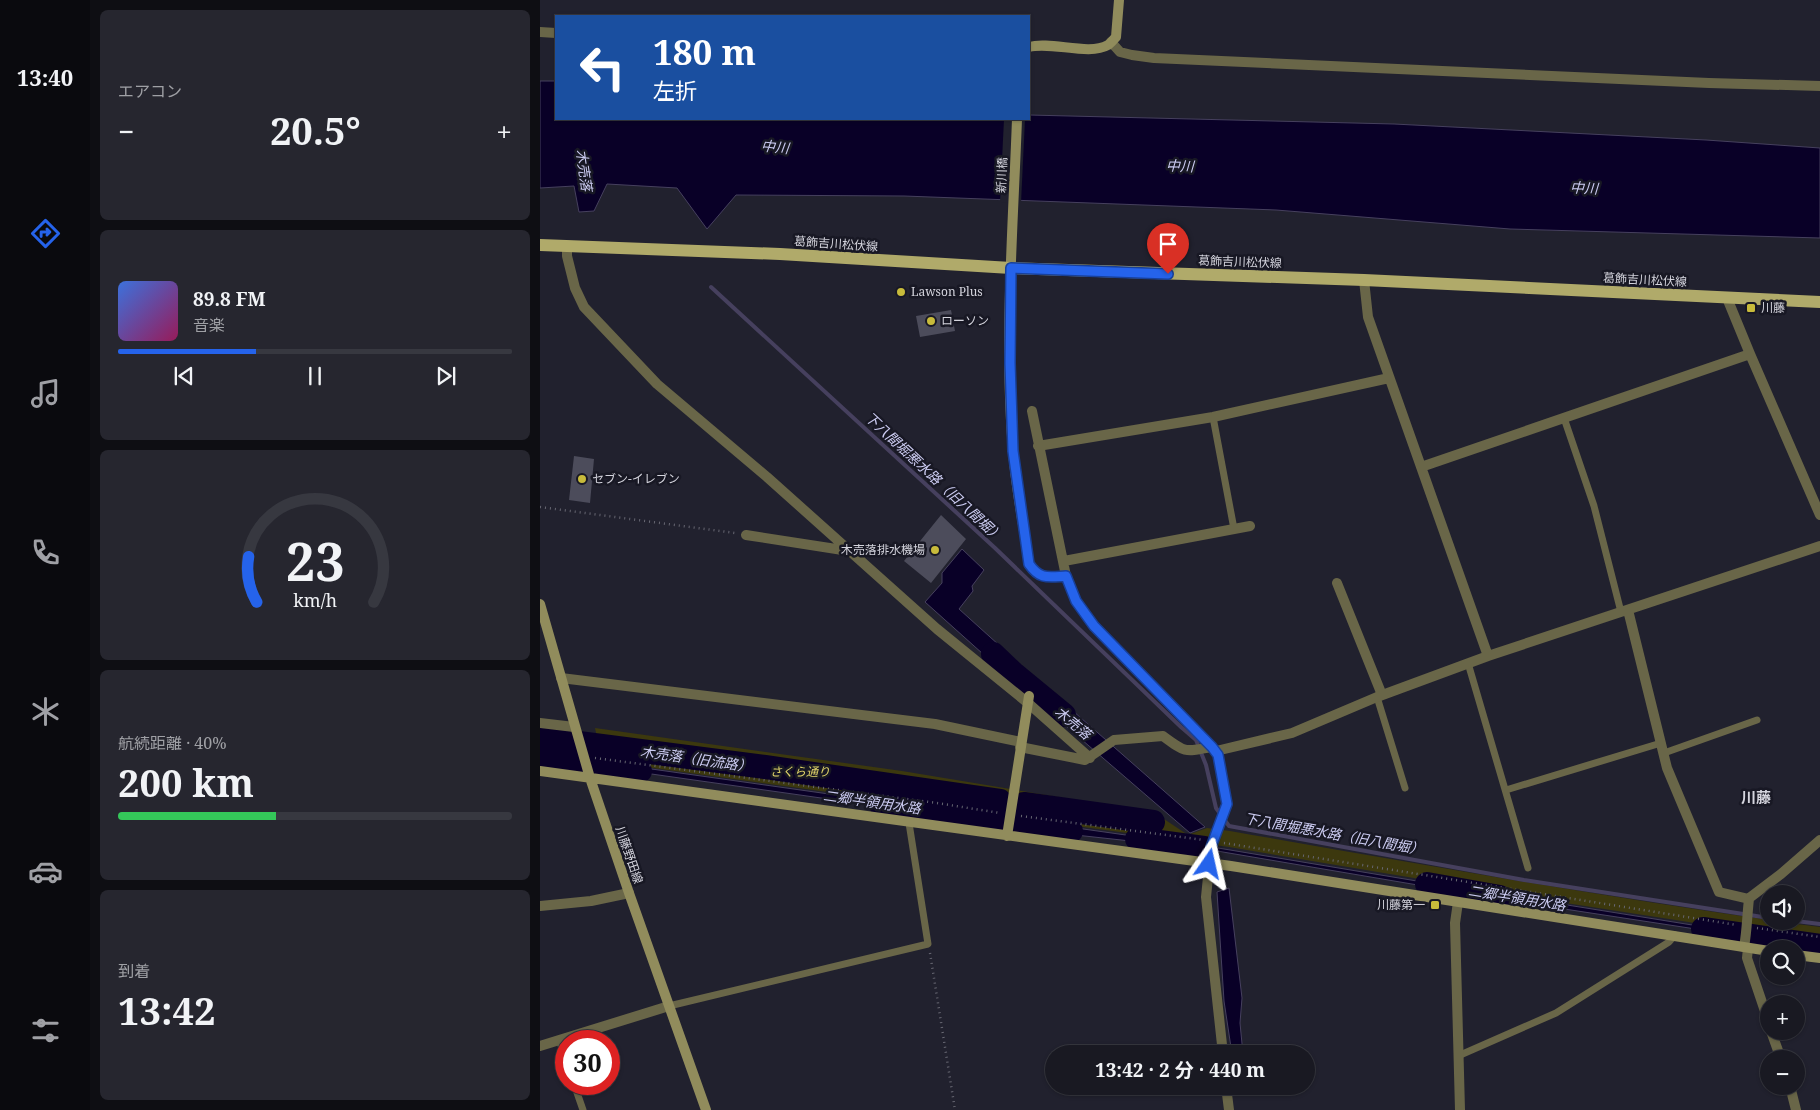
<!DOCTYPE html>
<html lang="ja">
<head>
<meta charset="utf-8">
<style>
  :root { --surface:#191922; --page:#26262f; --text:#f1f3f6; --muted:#9fa0a5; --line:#373840; --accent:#2563eb }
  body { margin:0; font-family:"Noto Serif","Noto Sans JP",serif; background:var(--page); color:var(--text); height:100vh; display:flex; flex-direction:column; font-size:19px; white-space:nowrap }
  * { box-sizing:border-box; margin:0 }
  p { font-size:16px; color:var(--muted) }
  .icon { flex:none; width:28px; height:28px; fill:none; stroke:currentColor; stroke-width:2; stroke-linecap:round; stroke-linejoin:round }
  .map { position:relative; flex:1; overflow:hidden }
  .details { display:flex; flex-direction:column; gap:10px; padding:10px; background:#0e0e13; width:450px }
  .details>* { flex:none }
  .guide { position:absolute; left:15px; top:15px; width:475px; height:105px; border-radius:0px; box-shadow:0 1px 4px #0004,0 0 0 1px var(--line); background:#1a4fa0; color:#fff; overflow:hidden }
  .fabs { position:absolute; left:1220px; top:885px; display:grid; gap:10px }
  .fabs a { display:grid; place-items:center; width:45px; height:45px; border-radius:50%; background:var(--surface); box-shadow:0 1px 4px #0004,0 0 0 1px var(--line); font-size:25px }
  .speed { position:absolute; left:15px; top:1030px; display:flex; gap:10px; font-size:25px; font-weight:700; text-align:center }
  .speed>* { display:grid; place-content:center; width:65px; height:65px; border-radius:50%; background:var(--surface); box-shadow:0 1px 4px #0004,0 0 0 1px var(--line); line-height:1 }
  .speed .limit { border:8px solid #d22; background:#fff; color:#111 }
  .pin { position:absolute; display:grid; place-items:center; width:42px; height:42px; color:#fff; margin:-51px -21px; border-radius:50% 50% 50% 0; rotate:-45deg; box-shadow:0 0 5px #0007 }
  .pin .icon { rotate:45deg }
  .me { position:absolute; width:55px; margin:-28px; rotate:11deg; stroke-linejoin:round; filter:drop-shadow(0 0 4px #0008) }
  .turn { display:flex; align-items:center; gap:18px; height:105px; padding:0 15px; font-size:22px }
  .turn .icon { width:65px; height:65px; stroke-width:2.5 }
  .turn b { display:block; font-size:35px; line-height:42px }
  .big { font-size:38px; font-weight:700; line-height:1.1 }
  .details .widget { flex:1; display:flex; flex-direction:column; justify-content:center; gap:8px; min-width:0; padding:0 18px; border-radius:8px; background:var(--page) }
  .details .dial { align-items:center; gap:0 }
  .dial svg { height:130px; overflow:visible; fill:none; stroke:var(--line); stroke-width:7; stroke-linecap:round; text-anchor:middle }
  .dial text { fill:var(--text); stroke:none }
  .song { display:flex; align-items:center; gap:15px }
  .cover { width:60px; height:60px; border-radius:8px; background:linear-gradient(135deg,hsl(220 70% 55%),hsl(330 70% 35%)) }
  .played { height:5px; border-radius:2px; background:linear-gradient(90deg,var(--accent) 35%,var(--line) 35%) }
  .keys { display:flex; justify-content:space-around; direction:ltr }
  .heat { display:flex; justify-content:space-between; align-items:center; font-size:28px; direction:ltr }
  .charge { height:8px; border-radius:4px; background:linear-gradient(90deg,#34c759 40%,var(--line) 0) }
  .trip { position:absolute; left:505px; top:1045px; width:270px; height:50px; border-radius:25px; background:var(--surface); box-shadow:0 1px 4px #0004,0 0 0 1px var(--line); font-weight:700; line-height:50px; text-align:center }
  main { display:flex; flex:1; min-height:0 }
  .menu { display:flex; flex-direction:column; width:90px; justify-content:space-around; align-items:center; background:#0a0a0e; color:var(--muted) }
  .menu .icon { width:35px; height:35px }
  .menu .current { color:var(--accent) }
  .menu b { font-size:22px; color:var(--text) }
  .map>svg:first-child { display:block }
  .green { fill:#3c380e }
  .water { fill:#090027; stroke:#46405e }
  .pier { fill:#21212e }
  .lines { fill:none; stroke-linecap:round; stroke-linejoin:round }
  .stream { stroke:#46405e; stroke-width:4 }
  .river { stroke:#090027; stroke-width:24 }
  .building { fill:#4c4c5b }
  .path { stroke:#676772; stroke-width:2.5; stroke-dasharray:1 4; stroke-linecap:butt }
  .lane { stroke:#696648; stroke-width:7 }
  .street { stroke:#696648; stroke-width:10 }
  .secondary { stroke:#918c5c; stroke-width:10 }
  .primary { stroke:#b0aa6a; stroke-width:12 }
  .route-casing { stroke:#184099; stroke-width:12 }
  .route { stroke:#2563eb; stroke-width:9 }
  .poi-dot { fill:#c8bb3b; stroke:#181824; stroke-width:2 }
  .labels { text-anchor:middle; stroke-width:5; stroke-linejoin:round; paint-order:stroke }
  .street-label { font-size:12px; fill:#d4d4dd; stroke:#181824 }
  .poi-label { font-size:12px; fill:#d4d4dd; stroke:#181824; text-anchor:start }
  .park-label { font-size:12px; font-style:italic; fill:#e1d56a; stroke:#181824 }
  .water-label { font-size:14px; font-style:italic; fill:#ccccf2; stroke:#181824 }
  .quarter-label { font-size:15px; font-weight:bold; fill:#d4d4dd; stroke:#181824 }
</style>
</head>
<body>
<main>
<nav class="menu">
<b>13:40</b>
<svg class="icon current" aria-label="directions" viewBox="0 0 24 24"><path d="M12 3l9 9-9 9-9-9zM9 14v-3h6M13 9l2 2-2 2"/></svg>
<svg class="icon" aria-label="music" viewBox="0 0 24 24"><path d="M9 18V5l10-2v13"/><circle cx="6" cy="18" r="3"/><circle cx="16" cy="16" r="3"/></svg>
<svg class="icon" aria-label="phone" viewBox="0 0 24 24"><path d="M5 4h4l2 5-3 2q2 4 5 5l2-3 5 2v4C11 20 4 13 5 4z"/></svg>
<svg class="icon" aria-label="climate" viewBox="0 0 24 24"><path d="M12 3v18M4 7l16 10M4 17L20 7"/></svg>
<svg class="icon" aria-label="car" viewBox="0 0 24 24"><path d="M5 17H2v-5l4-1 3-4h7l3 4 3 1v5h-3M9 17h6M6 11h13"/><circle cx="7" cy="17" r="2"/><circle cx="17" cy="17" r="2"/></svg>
<svg class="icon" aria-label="filters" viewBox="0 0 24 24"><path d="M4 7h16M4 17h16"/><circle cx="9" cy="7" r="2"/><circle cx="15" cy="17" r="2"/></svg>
</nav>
<section class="details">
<div class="widget"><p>エアコン</p>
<div class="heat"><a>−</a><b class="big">20.5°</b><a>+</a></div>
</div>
<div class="widget">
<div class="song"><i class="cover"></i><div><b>89.8 FM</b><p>音楽</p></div></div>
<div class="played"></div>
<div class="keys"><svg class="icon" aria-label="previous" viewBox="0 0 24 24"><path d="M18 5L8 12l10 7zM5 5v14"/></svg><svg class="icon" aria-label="pause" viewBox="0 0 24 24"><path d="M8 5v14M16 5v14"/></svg><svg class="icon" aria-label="next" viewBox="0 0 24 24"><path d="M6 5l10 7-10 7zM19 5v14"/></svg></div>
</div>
<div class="widget dial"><svg viewBox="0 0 100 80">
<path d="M14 69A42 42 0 1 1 86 69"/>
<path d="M14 69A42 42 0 0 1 9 41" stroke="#2563eb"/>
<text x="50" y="56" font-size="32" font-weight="700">23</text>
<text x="50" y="72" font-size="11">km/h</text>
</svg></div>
<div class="widget"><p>航続距離 · 40%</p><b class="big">200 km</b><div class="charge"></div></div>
<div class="widget"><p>到着</p><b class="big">13:42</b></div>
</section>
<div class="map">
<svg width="1280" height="1110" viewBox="0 0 1280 1110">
  <rect width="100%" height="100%" fill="#21212e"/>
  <path class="green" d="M 55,728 L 362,771 L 615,813 L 648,835 L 667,828 L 690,831 C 886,865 1084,901 1280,927 L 1280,940 L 1200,930 L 987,897 L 689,847 L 62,761 Z"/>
  <path class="water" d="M 0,81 L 16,81 L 16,119 L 489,119 L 489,115 L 854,124 L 1166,140 L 1280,148 L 1280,238 L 970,229 L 736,210 L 364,196 L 196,195 L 167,229 L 137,188 L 67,184 L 54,211 L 39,212 L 34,186 L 0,188 Z
    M 422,549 L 444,570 L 432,586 L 433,591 L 419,609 L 480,664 L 476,679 L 472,680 L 385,602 L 402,583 L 402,573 Z
    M 500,682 L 665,827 L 650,833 L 498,702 Z
    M 69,763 L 374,806 L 373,811 L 69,768 Z
    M 382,807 L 440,815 L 436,820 L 381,812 Z
    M 501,823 L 628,841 L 627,845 L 499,831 Z
    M 678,848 L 919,888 L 919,892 L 677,851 Z
    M 689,888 L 702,998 L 700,1023 L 703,1054 L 692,1054 L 684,1001 L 677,892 Z
    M 927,889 L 1196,932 L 1195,935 L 926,894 Z
    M 1212,934 L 1280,944 L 1280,948 L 1211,938 Z"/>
  <path class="pier" d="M 464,119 L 485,119 L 481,203 L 460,202 Z"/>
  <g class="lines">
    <path class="stream" d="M 171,287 L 455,548 L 641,727 L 656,740 L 666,765 L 676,808 L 689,826 L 984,880 L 1229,918
      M 1256,921 L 1280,924"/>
    <path class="river" d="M 453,654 L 473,673 L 524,715
      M 0,738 L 225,767 L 460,801
      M 0,757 L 100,771
      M 484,804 L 613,822
      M 341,805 L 531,831
      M 597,839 L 664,848
      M 887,884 L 960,897
      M 1163,929 L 1280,946"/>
  </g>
  <path class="building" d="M 411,310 L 415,331 L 380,337 L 376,316 Z
    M 34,456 L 54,459 L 50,503 L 29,500 Z
    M 401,515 L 426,539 L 391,583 L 364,561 Z"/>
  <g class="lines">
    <path class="path" d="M 0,507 L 195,533
      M 55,758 L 397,803 L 460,813
      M 481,816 L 664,840
      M 684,843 L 1197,925
      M 1217,928 L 1280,937
      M 390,953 L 415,1110"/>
    <path class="lane" d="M 673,417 L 694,529
      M 1024,418 L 1054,506 L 1081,612
      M 928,663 L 988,868
      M 837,697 L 865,788
      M 1124,753 L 1217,720
      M 966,790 L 1121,743
      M 129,1006 L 388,944 L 369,823
      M 19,1039 L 26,1061
      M 918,1056 L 1016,1013 L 1129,942 L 1135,935
      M 34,1084 L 43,1110"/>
    <path class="street" d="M 0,32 L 16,33
      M 571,42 L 580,52 L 592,55 L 614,58 L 1169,83 L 1280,86
      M 27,246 L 27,256 L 35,288 L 44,307 L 117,384 L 227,477 L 397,629 L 488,703 L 550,758
      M 824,280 L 828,317 L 948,656
      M 1187,298 L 1210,354 L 1280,515
      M 492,411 L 526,576 L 536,601 L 554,626 L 672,747 L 678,755 L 687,805 L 671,847 L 666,897 L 683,1054
      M 498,446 L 673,417 L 849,378
      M 881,467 L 1210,354
      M 206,535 L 309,551
      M 524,561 L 710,526
      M 797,583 L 842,695
      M 1088,610 L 1127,768 L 1179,892 L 1209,899 C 1207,916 1207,931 1204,947
      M 21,678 L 395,724 L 481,742
      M 0,723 L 34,727
      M 480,747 L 545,760 L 574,740 L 623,736 C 646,753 644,752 672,747
      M 676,751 L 752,733 L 837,697 L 948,656 L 1280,546
      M 1208,899 L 1241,874 L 1280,840
      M 918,902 L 915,923 L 920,1110
      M 0,906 L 51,901 L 89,893
      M 1208,948 L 1207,958 L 1229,1023
      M 1231,1031 L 1241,1059
      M 0,1046 L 129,1006
      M 686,1086 L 689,1110
      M 1250,1086 L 1256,1110"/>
    <path class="secondary" d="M 489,47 C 511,41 549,56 568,45 C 571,43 574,39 576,37 L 579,0
      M 477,119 C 473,229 464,341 473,451 C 476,489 484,527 489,564 C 500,580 508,577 526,576
      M 0,604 L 50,778 L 89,893 L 166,1110
      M 0,771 L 691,866 L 1229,951
      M 467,836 L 489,696
      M 1256,955 L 1280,958"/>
    <path class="primary" d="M 0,245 L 240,254 L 471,268 L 824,280 L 1280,302"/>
  </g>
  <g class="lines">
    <g class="route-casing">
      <path id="route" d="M 628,274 L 471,268 L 470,363 L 473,451 L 489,564 C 500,580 508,577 526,576 L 536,601 L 554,626 L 672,747 L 678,755 L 687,804 L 671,847 L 669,864"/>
    </g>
    <use href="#route" class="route"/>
  </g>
  <g class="poi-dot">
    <circle cx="361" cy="292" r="5"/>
    <rect x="1206" y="303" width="10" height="10" rx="2.5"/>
    <circle cx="391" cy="321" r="5"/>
    <circle cx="42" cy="479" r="5"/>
    <circle cx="395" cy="550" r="5"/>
    <rect x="890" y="900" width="10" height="10" rx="2.5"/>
  </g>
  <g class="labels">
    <g class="street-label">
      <text transform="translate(462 175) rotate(-88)" y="4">新川橋</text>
      <text transform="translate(296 244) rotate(4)" y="4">葛飾吉川松伏線</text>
      <text transform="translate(700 262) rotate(2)" y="4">葛飾吉川松伏線</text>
      <text transform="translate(1105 280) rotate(3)" y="4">葛飾吉川松伏線</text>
      <text transform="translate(89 855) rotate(71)" y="4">川藤野田線</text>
    </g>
    <g class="poi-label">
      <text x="371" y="296">Lawson Plus</text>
      <text x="1221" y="312">川藤</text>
      <text x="401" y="325">ローソン</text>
      <text x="52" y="483">セブン-イレブン</text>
      <text x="385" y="554" text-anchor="end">木売落排水機場</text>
      <text x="885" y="909" text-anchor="end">川藤第一</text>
    </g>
    <g class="park-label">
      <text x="260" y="776">さくら通り</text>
    </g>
    <g class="water-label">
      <text transform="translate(235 147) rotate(6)" y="5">中川</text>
      <text transform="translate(640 166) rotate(2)" y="5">中川</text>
      <text transform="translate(44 170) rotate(82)" y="5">木売落</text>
      <text transform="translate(1044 188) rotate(3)" y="5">中川</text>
      <text transform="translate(394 477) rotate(43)" y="5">下八間堀悪水路（旧八間堀）</text>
      <text transform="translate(533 723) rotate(40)" y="5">木売落</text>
      <text transform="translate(156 759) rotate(8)" y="5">木売落（旧流路）</text>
      <text transform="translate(332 802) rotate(8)" y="5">二郷半領用水路</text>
      <text transform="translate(794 834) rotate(10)" y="5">下八間堀悪水路（旧八間堀）</text>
      <text transform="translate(977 898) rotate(9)" y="5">二郷半領用水路</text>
    </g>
    <g class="quarter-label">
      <text x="1216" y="803">川藤</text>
    </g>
  </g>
</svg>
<div class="fabs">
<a><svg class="icon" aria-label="sound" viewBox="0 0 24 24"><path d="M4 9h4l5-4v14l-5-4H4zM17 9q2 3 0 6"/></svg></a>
<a><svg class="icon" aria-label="search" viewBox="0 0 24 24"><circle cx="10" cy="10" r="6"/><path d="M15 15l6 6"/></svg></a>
<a>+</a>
<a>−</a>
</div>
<div class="speed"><div class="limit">30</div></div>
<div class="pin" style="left:628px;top:274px;background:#d93025"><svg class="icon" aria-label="arrive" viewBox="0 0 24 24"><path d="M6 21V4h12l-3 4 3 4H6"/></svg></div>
<svg class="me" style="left:669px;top:864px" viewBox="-20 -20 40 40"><path d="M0-17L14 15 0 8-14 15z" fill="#2563eb" stroke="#fff" stroke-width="4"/></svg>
<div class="trip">13:42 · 2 分 · 440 m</div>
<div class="guide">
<div class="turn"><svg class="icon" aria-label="left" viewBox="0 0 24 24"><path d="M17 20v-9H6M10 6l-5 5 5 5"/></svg><div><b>180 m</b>左折</div></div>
</div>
</div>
</main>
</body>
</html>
